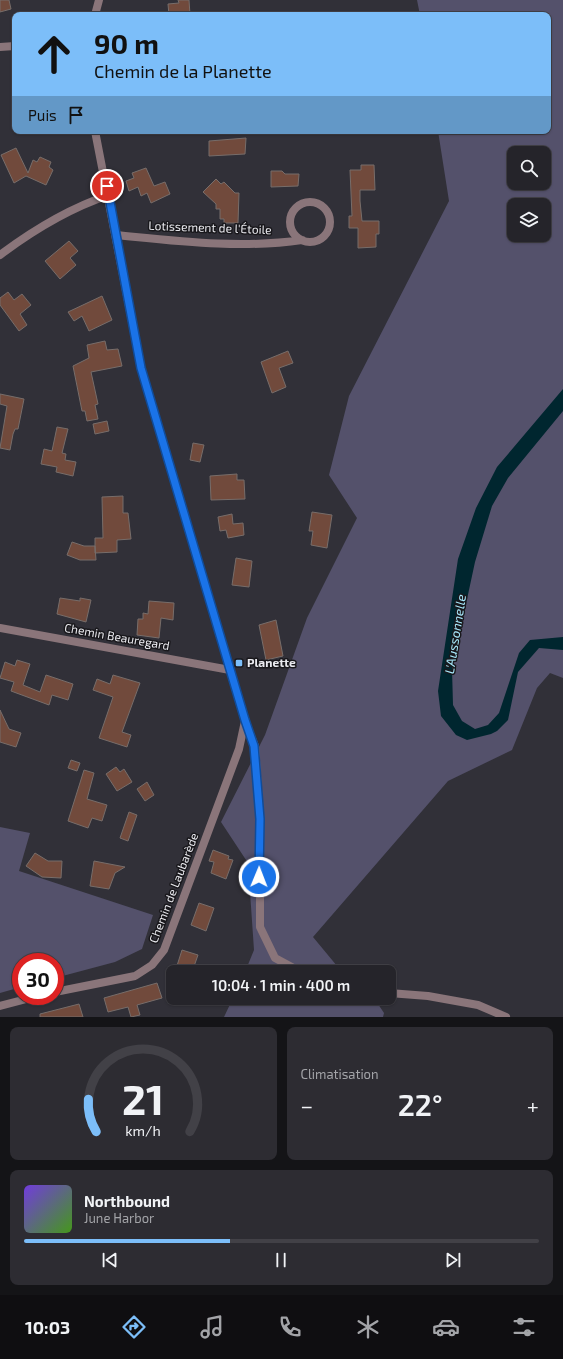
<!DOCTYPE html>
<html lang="fr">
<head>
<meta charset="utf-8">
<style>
  :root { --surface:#25242a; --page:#2d2c32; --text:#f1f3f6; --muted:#a3a4a8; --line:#424147; --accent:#7cbef9 }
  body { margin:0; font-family:"Exo 2",sans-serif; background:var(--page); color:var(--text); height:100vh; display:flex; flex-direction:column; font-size:15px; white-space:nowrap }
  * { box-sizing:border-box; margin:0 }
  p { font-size:13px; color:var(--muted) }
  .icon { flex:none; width:22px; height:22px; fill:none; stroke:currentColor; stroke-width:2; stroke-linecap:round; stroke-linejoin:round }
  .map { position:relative; height:1017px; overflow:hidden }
  .details { display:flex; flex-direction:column; gap:10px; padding:10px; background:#141417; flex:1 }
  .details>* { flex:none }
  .hud { position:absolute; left:12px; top:12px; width:539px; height:122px; border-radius:8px; box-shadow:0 1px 3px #0004,0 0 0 1px var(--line); background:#7cbef9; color:#111; overflow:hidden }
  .fabs { position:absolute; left:507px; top:146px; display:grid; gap:8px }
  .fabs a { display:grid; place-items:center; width:44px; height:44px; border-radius:8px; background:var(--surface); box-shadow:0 1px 3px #0004,0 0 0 1px var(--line); font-size:20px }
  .speed { position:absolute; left:12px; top:953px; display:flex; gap:8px; font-size:20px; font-weight:700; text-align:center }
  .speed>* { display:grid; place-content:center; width:52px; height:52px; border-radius:50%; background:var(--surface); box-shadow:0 1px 3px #0004,0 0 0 1px var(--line); line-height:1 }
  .speed .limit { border:6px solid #d22; background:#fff; color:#111 }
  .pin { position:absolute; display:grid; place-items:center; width:34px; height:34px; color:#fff; margin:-17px; border:2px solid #fff; border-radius:50%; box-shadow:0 1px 4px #0007 }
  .me { position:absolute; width:44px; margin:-22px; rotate:1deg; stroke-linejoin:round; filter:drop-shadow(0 0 3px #0008) }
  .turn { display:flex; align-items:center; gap:14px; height:84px; padding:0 16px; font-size:18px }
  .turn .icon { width:52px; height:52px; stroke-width:2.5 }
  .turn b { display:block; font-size:28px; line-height:34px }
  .then { display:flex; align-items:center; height:38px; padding:0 16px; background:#0003; gap:8px; font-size:15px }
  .big { font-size:30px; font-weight:600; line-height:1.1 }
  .details .widget { flex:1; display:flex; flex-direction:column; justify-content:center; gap:6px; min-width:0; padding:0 14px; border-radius:8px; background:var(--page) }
  .details .dial { align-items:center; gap:0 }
  .dial svg { height:104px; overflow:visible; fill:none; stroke:var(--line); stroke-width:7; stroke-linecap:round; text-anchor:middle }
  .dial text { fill:var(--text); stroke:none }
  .song { display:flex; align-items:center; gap:12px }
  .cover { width:48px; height:48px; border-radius:6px; background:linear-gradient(135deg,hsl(260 70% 55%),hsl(100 70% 35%)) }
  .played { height:4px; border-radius:2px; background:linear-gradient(90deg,var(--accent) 40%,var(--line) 40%) }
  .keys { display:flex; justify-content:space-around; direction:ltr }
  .heat { display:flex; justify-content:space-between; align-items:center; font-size:22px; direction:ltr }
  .details .tiles { flex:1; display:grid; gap:10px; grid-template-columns:1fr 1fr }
  .widget:last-child { grid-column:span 2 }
  .trip { position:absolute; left:166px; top:965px; width:230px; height:40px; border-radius:8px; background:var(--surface); box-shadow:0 1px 3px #0004,0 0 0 1px var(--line); font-weight:600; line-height:40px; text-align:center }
  .tab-bar { display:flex; height:64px; justify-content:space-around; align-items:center; background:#0f0e11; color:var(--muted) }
  .tab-bar .icon { width:28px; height:28px }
  .tab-bar .on { color:var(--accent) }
  .tab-bar b { font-size:18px; color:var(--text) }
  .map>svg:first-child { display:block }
  .green { fill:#54516b; fill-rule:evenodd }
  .water { fill:#00262f }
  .building { fill:#714a3c; stroke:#776d6a }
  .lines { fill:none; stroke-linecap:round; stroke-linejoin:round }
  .minor { stroke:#8a757a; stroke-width:8 }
  .route-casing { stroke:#114b97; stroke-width:10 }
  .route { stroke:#1a73e8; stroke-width:7 }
  .poi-dot { fill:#7cbef9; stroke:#19181c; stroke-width:1.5 }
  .labels { text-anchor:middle; stroke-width:3; stroke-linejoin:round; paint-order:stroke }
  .street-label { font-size:12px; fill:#eaeaef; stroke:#19181c }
  .poi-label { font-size:12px; font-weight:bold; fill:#eaeaef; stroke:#19181c; text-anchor:start }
  .water-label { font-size:13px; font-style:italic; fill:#a8eafd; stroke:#19181c }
</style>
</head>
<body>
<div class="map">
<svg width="563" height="1017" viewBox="0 0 563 1017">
  <rect width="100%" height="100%" fill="#313038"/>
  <path class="green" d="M 417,0 L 563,0 L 563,678 L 550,673 L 537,688 L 512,750 L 448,781 L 313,937 L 342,972 L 245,972 L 254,950 L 248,863 L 221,822 L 265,735 L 307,618 L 357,518 L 329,475 L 349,396 L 449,201 L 438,131 L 548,131 L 548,15 L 420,15 ZM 514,153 L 544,153 L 544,183 L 514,183 ZM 514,205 L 544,205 L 544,235 L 514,235 Z
    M 0,827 L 30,833 L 19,871 L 153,915 L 142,949 L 115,962 L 55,978 L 55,962 L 21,962 L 21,987 L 0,993 Z
    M 233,998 L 374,998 L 384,1013 L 383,1017 L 224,1017 Z"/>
  <path class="water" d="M 563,389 L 563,411 L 508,478 L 492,506 L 475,562 L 452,669 L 453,705 L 462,721 L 475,729 L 488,725 L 499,713 L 519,653 L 530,640 L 563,637 L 563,650 L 539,648 L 518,672 L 508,720 L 497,731 L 491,734 L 467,740 L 456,735 L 441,716 L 438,691 L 458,559 L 476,508 L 497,467 Z"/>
  <path class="building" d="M 0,0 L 9,0 L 11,9 L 0,12 Z
    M 178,0 L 189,0 L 190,15 L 169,15 L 168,4 L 179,3 Z
    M 246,138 L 245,154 L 209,156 L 209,141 Z
    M 16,148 L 28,173 L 33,160 L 37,162 L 40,157 L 51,162 L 49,167 L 53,170 L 46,185 L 26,176 L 14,183 L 1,155 Z
    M 361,165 L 374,165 L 375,190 L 360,190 L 360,201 L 362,221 L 379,221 L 379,234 L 376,234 L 376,247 L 358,248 L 358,228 L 349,228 L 349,216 L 352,216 L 350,170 L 361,170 Z
    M 146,168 L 154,186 L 165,182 L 170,194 L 151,203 L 147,193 L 141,196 L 138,187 L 129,191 L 126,181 L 134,178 L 132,173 Z
    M 271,171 L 282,171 L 285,174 L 299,174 L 298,186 L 271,187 Z
    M 216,179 L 221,184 L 224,182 L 235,193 L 239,193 L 238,223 L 224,223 L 224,219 L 220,219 L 220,209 L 216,209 L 216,204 L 203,192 Z
    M 69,241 L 78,251 L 70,258 L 76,265 L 60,279 L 45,261 Z
    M 8,292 L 14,300 L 22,294 L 31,305 L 20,314 L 27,325 L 19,331 L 0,305 L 0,298 Z
    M 102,296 L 112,320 L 89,331 L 82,316 L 74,321 L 68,312 Z
    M 105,341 L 107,350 L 118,349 L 122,366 L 91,372 L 98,404 L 95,405 L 98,419 L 87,421 L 85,411 L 82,411 L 73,366 L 89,358 L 87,345 Z
    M 288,351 L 293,363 L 279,368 L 286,387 L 272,393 L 261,362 Z
    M 0,394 L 24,399 L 18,429 L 15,429 L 13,434 L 10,450 L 0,448 L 7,406 L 0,404 Z
    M 107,421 L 109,431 L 95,434 L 93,424 Z
    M 57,427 L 68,429 L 62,453 L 66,454 L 65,460 L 76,462 L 73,476 L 56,472 L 57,467 L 41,464 L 44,449 L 52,451 Z
    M 193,443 L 204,445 L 200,462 L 190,460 Z
    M 237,474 L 237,480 L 244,480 L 245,499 L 211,500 L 210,476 Z
    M 123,496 L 123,513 L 128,513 L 131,539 L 117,540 L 117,552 L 95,553 L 95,538 L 103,538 L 102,497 Z
    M 312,512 L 332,515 L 327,548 L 311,545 L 313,531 L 309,531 Z
    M 232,514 L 233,524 L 243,523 L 244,535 L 228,538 L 226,530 L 220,531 L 218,517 Z
    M 72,542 L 84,546 L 95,546 L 96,560 L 80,560 L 67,555 Z
    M 236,558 L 252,561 L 249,587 L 232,585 Z
    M 60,598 L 80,601 L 80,598 L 91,600 L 86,622 L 57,614 Z
    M 149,601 L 174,603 L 173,620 L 161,618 L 159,638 L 137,635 L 138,619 L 143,619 L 143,613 L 148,614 Z
    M 276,620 L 283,656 L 266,660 L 259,625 Z
    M 17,660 L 30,664 L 23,685 L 40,692 L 46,675 L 73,684 L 68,700 L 52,695 L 49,705 L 11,691 L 14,682 L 0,678 L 5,662 L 15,666 Z
    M 113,675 L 140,683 L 122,732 L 131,735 L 127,747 L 99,738 L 113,697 L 93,690 L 97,679 L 110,684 Z
    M 0,710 L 9,729 L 21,733 L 16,747 L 0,742 Z
    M 71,760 L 80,763 L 77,771 L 68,768 Z
    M 116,767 L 120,772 L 124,769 L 132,782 L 117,791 L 106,774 Z
    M 84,770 L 94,773 L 87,799 L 107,805 L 102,821 L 92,818 L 88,828 L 68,821 Z
    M 147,782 L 154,795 L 145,801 L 137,789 Z
    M 129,812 L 137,815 L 128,841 L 120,838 Z
    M 213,850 L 229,856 L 228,859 L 233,860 L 226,879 L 211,873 L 214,862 L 209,861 Z
    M 35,853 L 48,861 L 62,861 L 61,878 L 42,877 L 26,866 Z
    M 94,861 L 125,867 L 115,873 L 109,889 L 90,886 Z
    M 199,903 L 214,908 L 206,931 L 191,925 Z
    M 182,950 L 198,955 L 192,972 L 175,972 Z
    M 157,983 L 162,998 L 137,1005 L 140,1015 L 131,1017 L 128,1007 L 108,1012 L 104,998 Z
    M 79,1004 L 83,1017 L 40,1017 L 40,1014 Z"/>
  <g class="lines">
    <path class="minor" d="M 95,15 L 99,0
      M 0,47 L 15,46
      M 95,131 L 141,368 L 245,721 L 255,746 L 260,819 L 260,927 L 275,958 L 301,972
      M290 222a20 20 0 1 1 40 0a20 20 0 1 1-40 0Z
      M 116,235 C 177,241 241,249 302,240
      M 0,255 C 32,231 70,208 109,195
      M 0,628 L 230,670
      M 55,992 L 135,976 L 152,965 L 164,950 L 239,749 L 245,721
      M 389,993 L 428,996 L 478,1005 L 506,1017
      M 0,1006 L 38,996"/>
  </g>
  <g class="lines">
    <g class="route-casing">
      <path id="route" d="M 107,186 L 141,368 L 245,720 L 254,746 L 260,819 L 259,877"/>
    </g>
    <use href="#route" class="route"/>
  </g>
  <rect class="poi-dot" x="235" y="659" width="8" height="8" rx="2"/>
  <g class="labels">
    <g class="street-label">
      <text transform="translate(210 228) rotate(2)" y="4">Lotissement de l'Étoile</text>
      <text transform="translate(117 637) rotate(10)" y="4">Chemin Beauregard</text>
      <text transform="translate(174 888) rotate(-69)" y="4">Chemin de Laubarède</text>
    </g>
    <g class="poi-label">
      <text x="247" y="667">Planette</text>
    </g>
    <g class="water-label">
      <text transform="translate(455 634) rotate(-81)" y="5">L'Aussonnelle</text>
    </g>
  </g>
</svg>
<div class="fabs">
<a><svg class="icon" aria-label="search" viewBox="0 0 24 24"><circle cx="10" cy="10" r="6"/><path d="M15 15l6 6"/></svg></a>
<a><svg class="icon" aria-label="layers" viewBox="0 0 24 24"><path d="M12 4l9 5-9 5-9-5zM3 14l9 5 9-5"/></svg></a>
</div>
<div class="speed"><div class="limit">30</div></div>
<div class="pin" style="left:107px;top:186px;background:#d93025"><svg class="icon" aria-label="arrive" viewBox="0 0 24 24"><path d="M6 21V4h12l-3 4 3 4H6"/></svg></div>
<svg class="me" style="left:259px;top:877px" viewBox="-20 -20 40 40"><circle r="17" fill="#1a73e8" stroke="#fff" stroke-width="3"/><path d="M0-11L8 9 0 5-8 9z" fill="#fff"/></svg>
<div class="trip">10:04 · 1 min · 400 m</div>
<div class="hud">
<div class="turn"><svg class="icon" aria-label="ahead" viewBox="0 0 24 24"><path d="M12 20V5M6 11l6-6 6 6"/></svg><div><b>90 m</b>Chemin de la Planette</div></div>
<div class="then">Puis<svg class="icon" aria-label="arrive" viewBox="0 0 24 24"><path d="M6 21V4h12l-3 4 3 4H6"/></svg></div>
</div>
</div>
<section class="details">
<div class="tiles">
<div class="widget dial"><svg viewBox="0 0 100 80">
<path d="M14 69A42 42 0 1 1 86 69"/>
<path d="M14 69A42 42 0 0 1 8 44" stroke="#7cbef9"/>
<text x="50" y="56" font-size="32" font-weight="700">21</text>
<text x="50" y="72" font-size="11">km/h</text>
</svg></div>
<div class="widget"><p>Climatisation</p>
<div class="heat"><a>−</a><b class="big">22°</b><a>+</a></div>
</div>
<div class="widget">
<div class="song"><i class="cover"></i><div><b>Northbound</b><p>June Harbor</p></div></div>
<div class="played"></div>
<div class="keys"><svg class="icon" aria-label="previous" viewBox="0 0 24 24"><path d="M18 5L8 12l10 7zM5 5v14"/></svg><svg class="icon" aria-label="pause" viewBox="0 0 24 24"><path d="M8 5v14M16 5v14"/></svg><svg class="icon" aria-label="next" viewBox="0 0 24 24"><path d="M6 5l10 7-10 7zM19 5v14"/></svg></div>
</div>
</div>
</section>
<nav class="tab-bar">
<b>10:03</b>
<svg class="icon on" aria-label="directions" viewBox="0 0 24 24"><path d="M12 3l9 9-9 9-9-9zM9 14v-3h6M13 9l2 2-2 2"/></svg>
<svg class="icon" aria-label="music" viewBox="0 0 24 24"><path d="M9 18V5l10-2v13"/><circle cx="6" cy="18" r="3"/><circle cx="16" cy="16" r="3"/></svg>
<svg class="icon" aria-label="phone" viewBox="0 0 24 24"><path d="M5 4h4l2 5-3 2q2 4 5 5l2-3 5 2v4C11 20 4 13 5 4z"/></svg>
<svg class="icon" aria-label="climate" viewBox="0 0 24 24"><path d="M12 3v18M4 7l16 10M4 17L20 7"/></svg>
<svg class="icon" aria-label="car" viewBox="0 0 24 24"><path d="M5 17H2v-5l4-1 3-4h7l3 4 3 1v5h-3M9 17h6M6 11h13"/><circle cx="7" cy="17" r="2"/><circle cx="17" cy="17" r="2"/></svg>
<svg class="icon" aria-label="filters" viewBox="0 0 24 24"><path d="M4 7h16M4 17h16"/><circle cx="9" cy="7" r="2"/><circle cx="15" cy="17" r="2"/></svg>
</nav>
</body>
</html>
